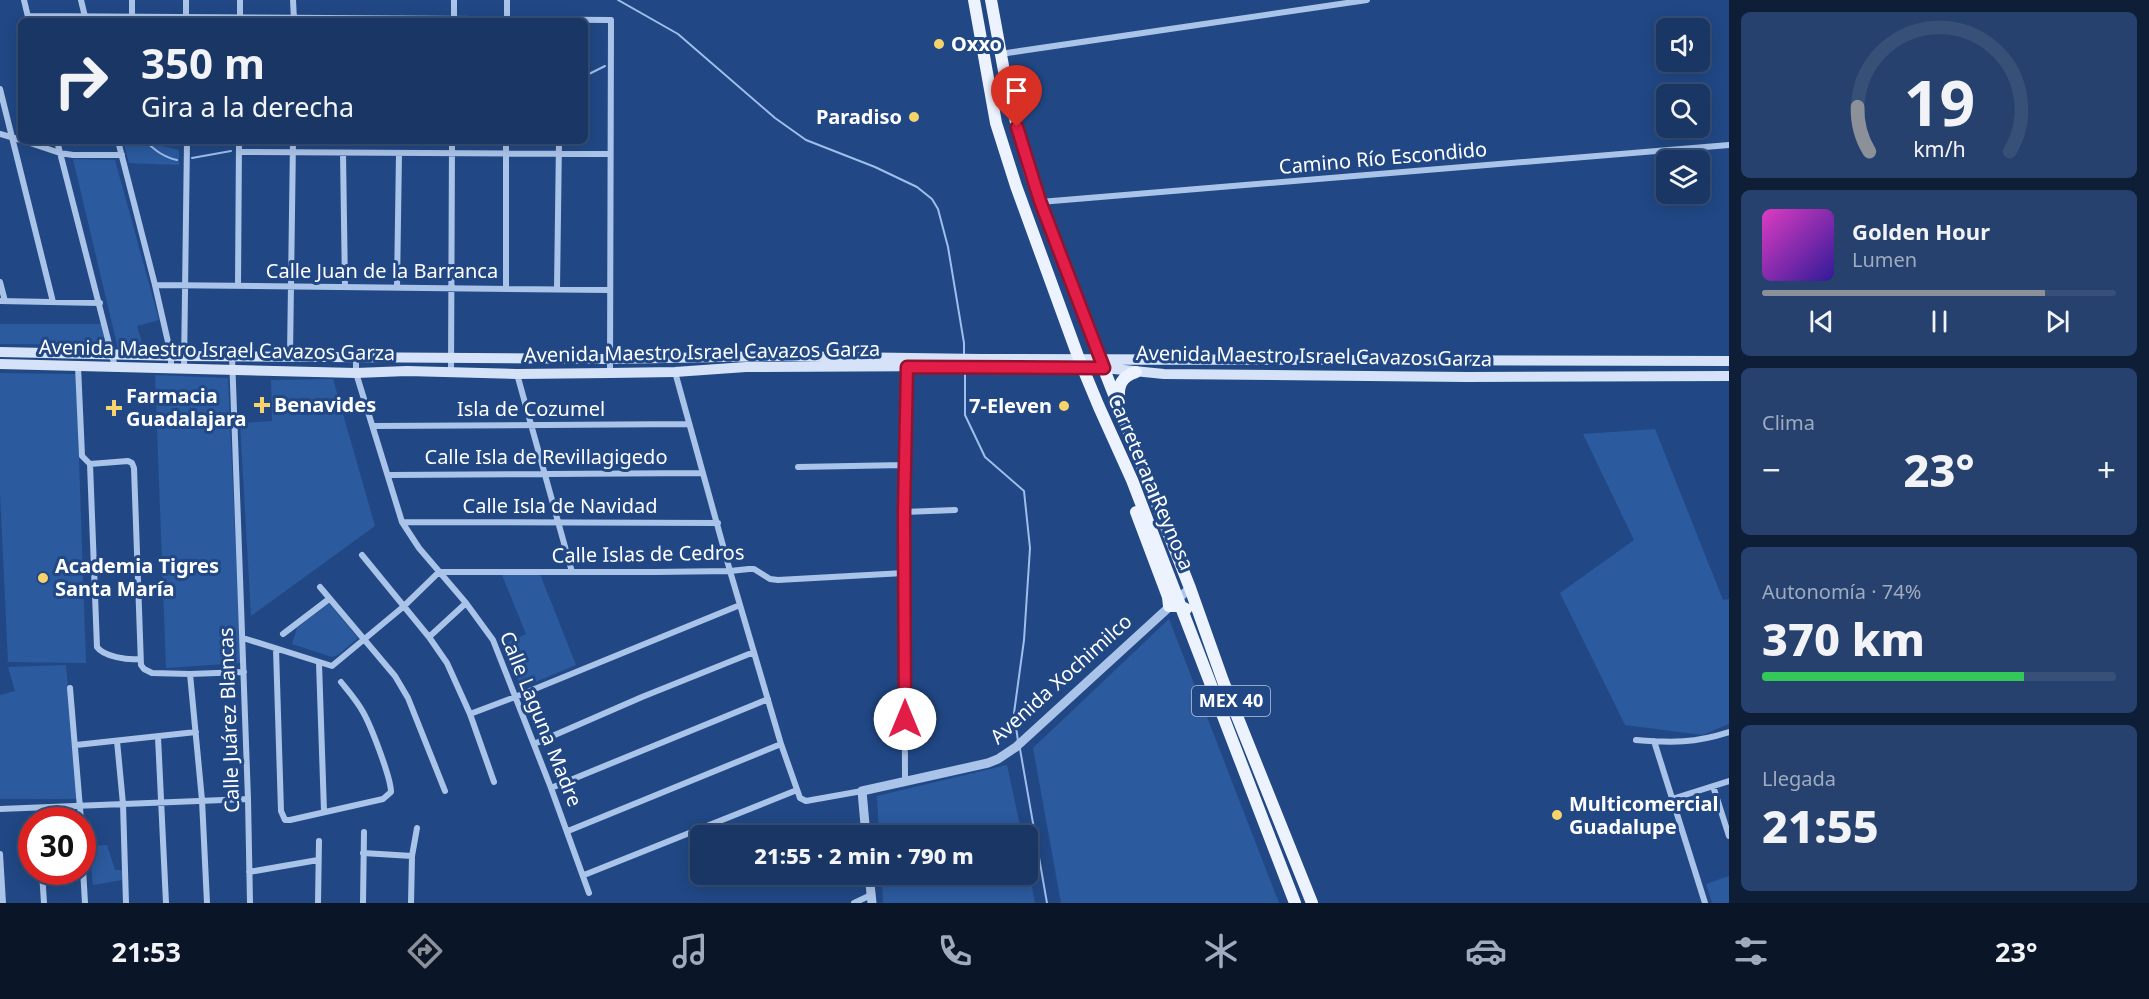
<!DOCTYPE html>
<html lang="es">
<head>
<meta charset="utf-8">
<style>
  :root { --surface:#193664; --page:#26416d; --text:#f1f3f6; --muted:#9fabbf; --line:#375078; --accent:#8c9099 }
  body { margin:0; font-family:"Noto Sans",sans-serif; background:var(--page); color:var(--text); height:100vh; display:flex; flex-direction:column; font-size:22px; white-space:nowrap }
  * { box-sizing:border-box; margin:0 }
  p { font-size:20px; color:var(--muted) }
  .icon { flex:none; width:33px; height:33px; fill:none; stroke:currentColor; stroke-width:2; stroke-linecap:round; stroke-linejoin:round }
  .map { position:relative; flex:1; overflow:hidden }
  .drawer { display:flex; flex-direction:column; gap:12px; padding:12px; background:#0e1e37; width:420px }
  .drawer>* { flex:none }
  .guide { position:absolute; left:18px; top:18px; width:570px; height:126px; border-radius:9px; box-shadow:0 3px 15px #0003,0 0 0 2px var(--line); background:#193664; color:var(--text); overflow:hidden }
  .fabs { position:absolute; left:1656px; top:18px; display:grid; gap:12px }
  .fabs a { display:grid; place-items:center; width:54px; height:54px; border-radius:9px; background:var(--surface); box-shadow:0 3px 15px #0003,0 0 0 2px var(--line); font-size:30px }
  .speed { position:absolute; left:18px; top:807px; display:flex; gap:12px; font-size:30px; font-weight:700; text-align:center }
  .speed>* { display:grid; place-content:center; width:78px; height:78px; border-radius:50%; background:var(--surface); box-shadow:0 3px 15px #0003,0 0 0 2px var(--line); line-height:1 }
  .speed .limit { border:9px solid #d22; background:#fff; color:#111 }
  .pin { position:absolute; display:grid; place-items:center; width:51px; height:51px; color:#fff; margin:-62px -26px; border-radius:50% 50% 50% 0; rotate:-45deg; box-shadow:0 0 6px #0007 }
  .pin .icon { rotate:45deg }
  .me { position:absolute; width:66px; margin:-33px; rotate:0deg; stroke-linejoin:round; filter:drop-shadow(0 0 4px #0008) }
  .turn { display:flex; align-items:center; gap:21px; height:126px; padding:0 24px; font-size:27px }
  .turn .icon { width:78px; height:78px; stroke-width:2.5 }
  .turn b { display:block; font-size:42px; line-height:51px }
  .big { font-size:45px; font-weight:800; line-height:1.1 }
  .drawer .card { flex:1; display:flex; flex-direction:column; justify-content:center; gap:9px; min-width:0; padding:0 21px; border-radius:9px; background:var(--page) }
  .drawer .dial { align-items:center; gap:0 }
  .dial svg { height:156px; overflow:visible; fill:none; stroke:var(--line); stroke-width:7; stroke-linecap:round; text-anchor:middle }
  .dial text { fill:var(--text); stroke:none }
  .song { display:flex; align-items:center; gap:18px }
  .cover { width:72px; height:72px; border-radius:9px; background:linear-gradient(135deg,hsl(310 70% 55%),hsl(250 70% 35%)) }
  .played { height:6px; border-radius:3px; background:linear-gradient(90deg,var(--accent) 80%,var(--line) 80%) }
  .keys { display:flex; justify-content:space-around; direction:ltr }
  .heat { display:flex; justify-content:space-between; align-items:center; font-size:33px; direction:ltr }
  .charge { height:9px; border-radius:4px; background:linear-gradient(90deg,#34c759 74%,var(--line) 0) }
  .trip { position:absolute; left:690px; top:825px; width:348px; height:60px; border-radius:9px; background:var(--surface); box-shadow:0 3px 15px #0003,0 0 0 2px var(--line); font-weight:800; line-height:60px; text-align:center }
  .tab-bar { display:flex; height:96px; justify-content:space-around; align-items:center; background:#0a1628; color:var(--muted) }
  .tab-bar .icon { width:42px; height:42px }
  .tab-bar .current { color:var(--accent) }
  .tab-bar b { font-size:27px; color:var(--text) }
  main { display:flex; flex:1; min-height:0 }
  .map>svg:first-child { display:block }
  .green { fill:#2b5a9e }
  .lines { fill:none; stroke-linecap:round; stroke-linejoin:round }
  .stream { stroke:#9ebeeb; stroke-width:2 }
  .minor { stroke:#aac4e9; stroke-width:6 }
  .tertiary { stroke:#aac4e9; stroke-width:9 }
  .secondary { stroke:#d5e2f7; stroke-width:10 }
  .primary { stroke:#edf3fe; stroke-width:12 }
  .route-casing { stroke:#92132f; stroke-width:15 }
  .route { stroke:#e11d48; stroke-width:10 }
  .poi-dot { fill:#f6d46b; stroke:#214885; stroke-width:2 }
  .labels { text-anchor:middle; stroke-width:6; stroke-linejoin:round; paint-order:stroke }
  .shield { fill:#214885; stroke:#bcc8da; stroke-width:1.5 }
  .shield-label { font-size:18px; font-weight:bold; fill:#fff }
  .poi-label { font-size:20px; font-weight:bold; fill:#fff; stroke:#214885; text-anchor:start }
  .street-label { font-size:20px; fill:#fff; stroke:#214885 }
</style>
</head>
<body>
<main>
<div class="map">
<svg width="1729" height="903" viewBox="0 0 1729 903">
  <rect width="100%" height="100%" fill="#214885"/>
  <path class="green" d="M 123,141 L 158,141 L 158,145 L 179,150 L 179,165 L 129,163 Z
    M 73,159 L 115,160 L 159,320 L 137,326 L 144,349 L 118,349 Z
    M 0,324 L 102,324 L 108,345 L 0,344 Z
    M 0,373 L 76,374 L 86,663 L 8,662 L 0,493 Z
    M 155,375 L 228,378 L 241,663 L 166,668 Z
    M 333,379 L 375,526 L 251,616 L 240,423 L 272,421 L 271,380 Z
    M 1655,429 L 1723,600 L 1729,599 L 1729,724 L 1702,735 L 1625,725 L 1560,593 L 1634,540 L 1583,434 Z
    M 540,574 L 576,665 L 521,688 L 504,644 L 526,634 L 502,575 Z
    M 329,603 L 358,638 L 338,655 L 332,657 L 292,644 L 297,628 Z
    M 1169,619 L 1279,903 L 1061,903 L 1033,748 Z
    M 66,665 L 77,799 L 0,799 L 0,695 L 15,691 L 8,667 Z
    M 1007,765 L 1022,835 L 879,835 L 877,796 Z
    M 107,845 L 115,870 L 122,870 L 122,880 L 93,885 L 89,846 Z
    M 1028,865 L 1035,903 L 883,903 L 882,875 L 1028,874 Z
    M 1729,876 L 1729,903 L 1712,903 L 1706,884 Z"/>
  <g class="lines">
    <path class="stream" d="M 618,0 L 678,34 L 775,118 L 806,140 L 875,167 L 917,187 L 932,199 L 938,209 L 948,247 L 964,343 L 964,354
      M 585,76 L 605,66
      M 145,141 C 155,150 163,157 177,160
      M 64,143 L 79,141
      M 192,158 L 231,151
      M 965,369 L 965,415 L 985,457 L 1024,491 L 1030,548 L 1024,640 L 1014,713 L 1018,741
      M 1020,749 L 1047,903"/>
    <path class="minor" d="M 24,0 L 29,21
      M 81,0 L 86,21
      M 240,0 L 240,20
      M 293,0 L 294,20
      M 28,16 L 611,20 L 610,373
      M 186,20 L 186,0
      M 454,20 L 454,0
      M 507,20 L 507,0
      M 132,21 L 132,0
      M 1000,54 L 1367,0
      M 0,89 L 53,302
      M 0,134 L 21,140
      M 24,141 L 60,153 L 73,155 L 122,155
      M 57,141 L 115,367
      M 118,141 L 155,285 L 171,355 L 171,368
      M 239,152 L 610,154
      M 343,153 L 345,287
      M 1040,202 L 1729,145
      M 0,282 L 5,301
      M 155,285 L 609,290
      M 238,286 L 239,141
      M 397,287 L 399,153
      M 506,288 L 506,141
      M 557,289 L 559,141
      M 0,301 L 100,303
      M 232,356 L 248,799 L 250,903
      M 290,356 L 293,141
      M 356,357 L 356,373 L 402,522 L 419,548 L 466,603 L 493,640 L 551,788 L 589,893
      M 78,366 L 82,456 L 90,464 L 128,461 L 132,463 L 134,468 L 141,665 L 144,669 L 152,673 L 190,674 L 244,672
      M 184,368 L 187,141
      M 451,372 L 452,141
      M 675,372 L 730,571 L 781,744 L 800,798 L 806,801 L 862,791
      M 517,374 L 572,572
      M 373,426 L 689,424
      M 90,464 L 97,647 C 104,657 128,660 139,659
      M 798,467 L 904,465
      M 389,475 L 703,473
      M 904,512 L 955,510
      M 402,522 L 718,523
      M 362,555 L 429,637 L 447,663 L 470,714 L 494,782
      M 320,587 L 395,676 L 408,698 L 445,791
      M 283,634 L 329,599
      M 429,637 L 466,603
      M 243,638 L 332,666 L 403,607 L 439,572 L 655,572 L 730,571 L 749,569 L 754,569 L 770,579 L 778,580 L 904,573
      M 276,649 L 281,811 L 285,820 L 290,820 L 383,799 L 391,792 C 391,778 371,726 363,712 C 357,701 349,692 341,682
      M 319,663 L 324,811
      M 190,674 L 202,800 L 207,903
      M 70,688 L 81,820
      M 470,714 L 515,697 L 740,605
      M 158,737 L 166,903
      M 1636,740 C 1672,743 1695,743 1729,732
      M 117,741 L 123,804 L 126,903
      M 1654,741 L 1705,903
      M 534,744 L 642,697 L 754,652
      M 76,745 L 196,732
      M 905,780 L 904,512 L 907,367
      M 1713,786 L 1729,836
      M 551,788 L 768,699
      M 1672,799 L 1729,781
      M 0,809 L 248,799
      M 38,809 L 39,820
      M 568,831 L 781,744
      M 82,852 L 85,903
      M 363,853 L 412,856
      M 0,854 L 3,903
      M 42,872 L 44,903
      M 249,872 L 318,860
      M 584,875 L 797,790
      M 318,903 L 319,841
      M 363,903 L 364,832
      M 411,903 L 412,856 L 417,828
      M 854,903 L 871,895"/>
    <path class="tertiary" d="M 866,836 L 862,791 L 988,763 L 998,759 L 1016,747 L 1190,588
      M 869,874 L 872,903"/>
    <path class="secondary" d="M 0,352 L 184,356 L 608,359 L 773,356 L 980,359 L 1729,361
      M 0,364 L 356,373 L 407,371 L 517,374 L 610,373 L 675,372 L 746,367 L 952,366 L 1104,368 L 1164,374 L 1467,377 L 1729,376"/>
    <path class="primary" d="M 974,0 L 996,123 L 1016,186 L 1079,359 L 1099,407 L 1132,480 L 1295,903
      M 991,0 L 1008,93 L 1030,173 L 1040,202 L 1100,359 L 1190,588 L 1223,681 L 1312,903
      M 1119,400 C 1118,385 1121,377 1136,372
      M 1136,512 L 1168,597 L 1169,606 L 1180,606 L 1186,609"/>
  </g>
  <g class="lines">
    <g class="route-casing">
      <path id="route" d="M 905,719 L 904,512 L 907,367 L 1104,368 L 1040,201 L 1017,127"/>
    </g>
    <use href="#route" class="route"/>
  </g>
  <g class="poi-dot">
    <circle cx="939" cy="44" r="6"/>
    <circle cx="914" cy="117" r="6"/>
    <path d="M259 396h6v6h6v6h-6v6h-6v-6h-6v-6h6z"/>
    <circle cx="1064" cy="406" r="6"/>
    <path d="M111 399h6v6h6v6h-6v6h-6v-6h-6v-6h6z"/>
    <circle cx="43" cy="578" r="6"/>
    <circle cx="1557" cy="815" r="6"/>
  </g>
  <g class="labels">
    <rect class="shield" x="1192" y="686" width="78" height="30" rx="4.5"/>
    <g class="shield-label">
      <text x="1231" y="707">MEX 40</text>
    </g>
    <g class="poi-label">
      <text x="951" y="51">Oxxo</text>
      <text x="902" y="124" text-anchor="end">Paradiso</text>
      <text x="126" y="403">Farmacia<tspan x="126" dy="23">Guadalajara</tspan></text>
      <text x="274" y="412">Benavides</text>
      <text x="1052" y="413" text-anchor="end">7-Eleven</text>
      <text x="55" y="573">Academia Tigres<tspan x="55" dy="23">Santa María</tspan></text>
      <text x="1569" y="811">Multicomercial<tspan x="1569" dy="23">Guadalupe</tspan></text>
    </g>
    <g class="street-label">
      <text transform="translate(1383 158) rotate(-5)" y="7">Camino Río Escondido</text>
      <text x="382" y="278">Calle Juan de la Barranca</text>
      <text transform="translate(217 350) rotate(1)" y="7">Avenida Maestro Israel Cavazos Garza</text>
      <text transform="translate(702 352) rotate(-1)" y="7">Avenida Maestro Israel Cavazos Garza</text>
      <text transform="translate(1314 356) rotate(1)" y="7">Avenida Maestro Israel Cavazos Garza</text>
      <text x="531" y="416">Isla de Cozumel</text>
      <text x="546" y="464">Calle Isla de Revillagigedo</text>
      <text transform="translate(1151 482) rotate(67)" y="7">Carretera a Reynosa</text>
      <text x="560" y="513">Calle Isla de Navidad</text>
      <text transform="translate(648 554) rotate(-1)" y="7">Calle Islas de Cedros</text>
      <text transform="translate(1061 679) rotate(-42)" y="7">Avenida Xochimilco</text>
      <text transform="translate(541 719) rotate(68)" y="7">Calle Laguna Madre</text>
      <text transform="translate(229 720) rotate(-92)" y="7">Calle Juárez Blancas</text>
    </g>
  </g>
</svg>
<div class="fabs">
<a><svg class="icon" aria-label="sound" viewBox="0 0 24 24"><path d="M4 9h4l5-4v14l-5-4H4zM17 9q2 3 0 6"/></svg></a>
<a><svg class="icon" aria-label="search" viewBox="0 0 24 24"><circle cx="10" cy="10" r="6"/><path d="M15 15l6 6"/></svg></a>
<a><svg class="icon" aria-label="layers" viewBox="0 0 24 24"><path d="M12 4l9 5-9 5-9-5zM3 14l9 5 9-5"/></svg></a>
</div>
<div class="speed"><div class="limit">30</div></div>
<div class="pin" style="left:1017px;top:127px;background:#d93025"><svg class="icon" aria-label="arrive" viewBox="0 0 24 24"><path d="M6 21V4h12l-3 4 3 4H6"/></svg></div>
<svg class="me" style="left:905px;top:719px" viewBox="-20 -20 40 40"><circle r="19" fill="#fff"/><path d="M0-13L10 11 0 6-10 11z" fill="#e11d48"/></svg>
<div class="trip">21:55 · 2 min · 790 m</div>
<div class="guide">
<div class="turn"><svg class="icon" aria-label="right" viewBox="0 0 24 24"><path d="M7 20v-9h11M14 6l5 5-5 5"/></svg><div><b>350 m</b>Gira a la derecha</div></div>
</div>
</div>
<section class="drawer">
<div class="card dial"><svg viewBox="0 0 100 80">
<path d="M14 69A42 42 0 1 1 86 69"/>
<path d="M14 69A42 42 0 0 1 8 46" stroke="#8c9099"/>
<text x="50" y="56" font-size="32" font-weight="700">19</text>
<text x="50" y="72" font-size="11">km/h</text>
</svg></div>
<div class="card">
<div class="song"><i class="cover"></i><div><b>Golden Hour</b><p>Lumen</p></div></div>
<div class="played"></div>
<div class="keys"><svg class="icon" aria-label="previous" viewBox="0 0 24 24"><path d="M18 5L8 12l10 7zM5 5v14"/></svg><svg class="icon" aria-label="pause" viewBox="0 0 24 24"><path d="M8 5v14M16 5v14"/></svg><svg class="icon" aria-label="next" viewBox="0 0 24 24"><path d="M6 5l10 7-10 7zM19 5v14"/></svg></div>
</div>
<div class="card"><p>Clima</p>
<div class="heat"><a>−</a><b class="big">23°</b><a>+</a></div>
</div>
<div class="card"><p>Autonomía · 74%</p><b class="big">370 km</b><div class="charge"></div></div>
<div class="card"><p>Llegada</p><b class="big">21:55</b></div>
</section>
</main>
<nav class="tab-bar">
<b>21:53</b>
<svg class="icon current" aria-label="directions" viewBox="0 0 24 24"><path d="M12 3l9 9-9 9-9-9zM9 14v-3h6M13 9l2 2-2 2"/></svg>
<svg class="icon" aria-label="music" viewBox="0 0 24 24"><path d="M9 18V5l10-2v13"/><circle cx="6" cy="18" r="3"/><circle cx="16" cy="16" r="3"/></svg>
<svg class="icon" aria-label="phone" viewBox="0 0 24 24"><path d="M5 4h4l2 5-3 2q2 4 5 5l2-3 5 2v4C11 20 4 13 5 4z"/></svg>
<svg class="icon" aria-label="climate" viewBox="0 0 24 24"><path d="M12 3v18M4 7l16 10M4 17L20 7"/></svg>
<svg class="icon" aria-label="car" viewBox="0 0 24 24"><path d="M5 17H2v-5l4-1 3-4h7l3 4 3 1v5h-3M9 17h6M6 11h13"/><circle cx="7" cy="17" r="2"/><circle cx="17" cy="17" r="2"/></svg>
<svg class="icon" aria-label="filters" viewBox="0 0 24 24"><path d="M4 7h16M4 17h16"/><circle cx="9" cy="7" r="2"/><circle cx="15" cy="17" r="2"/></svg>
<b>23°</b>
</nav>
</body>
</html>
